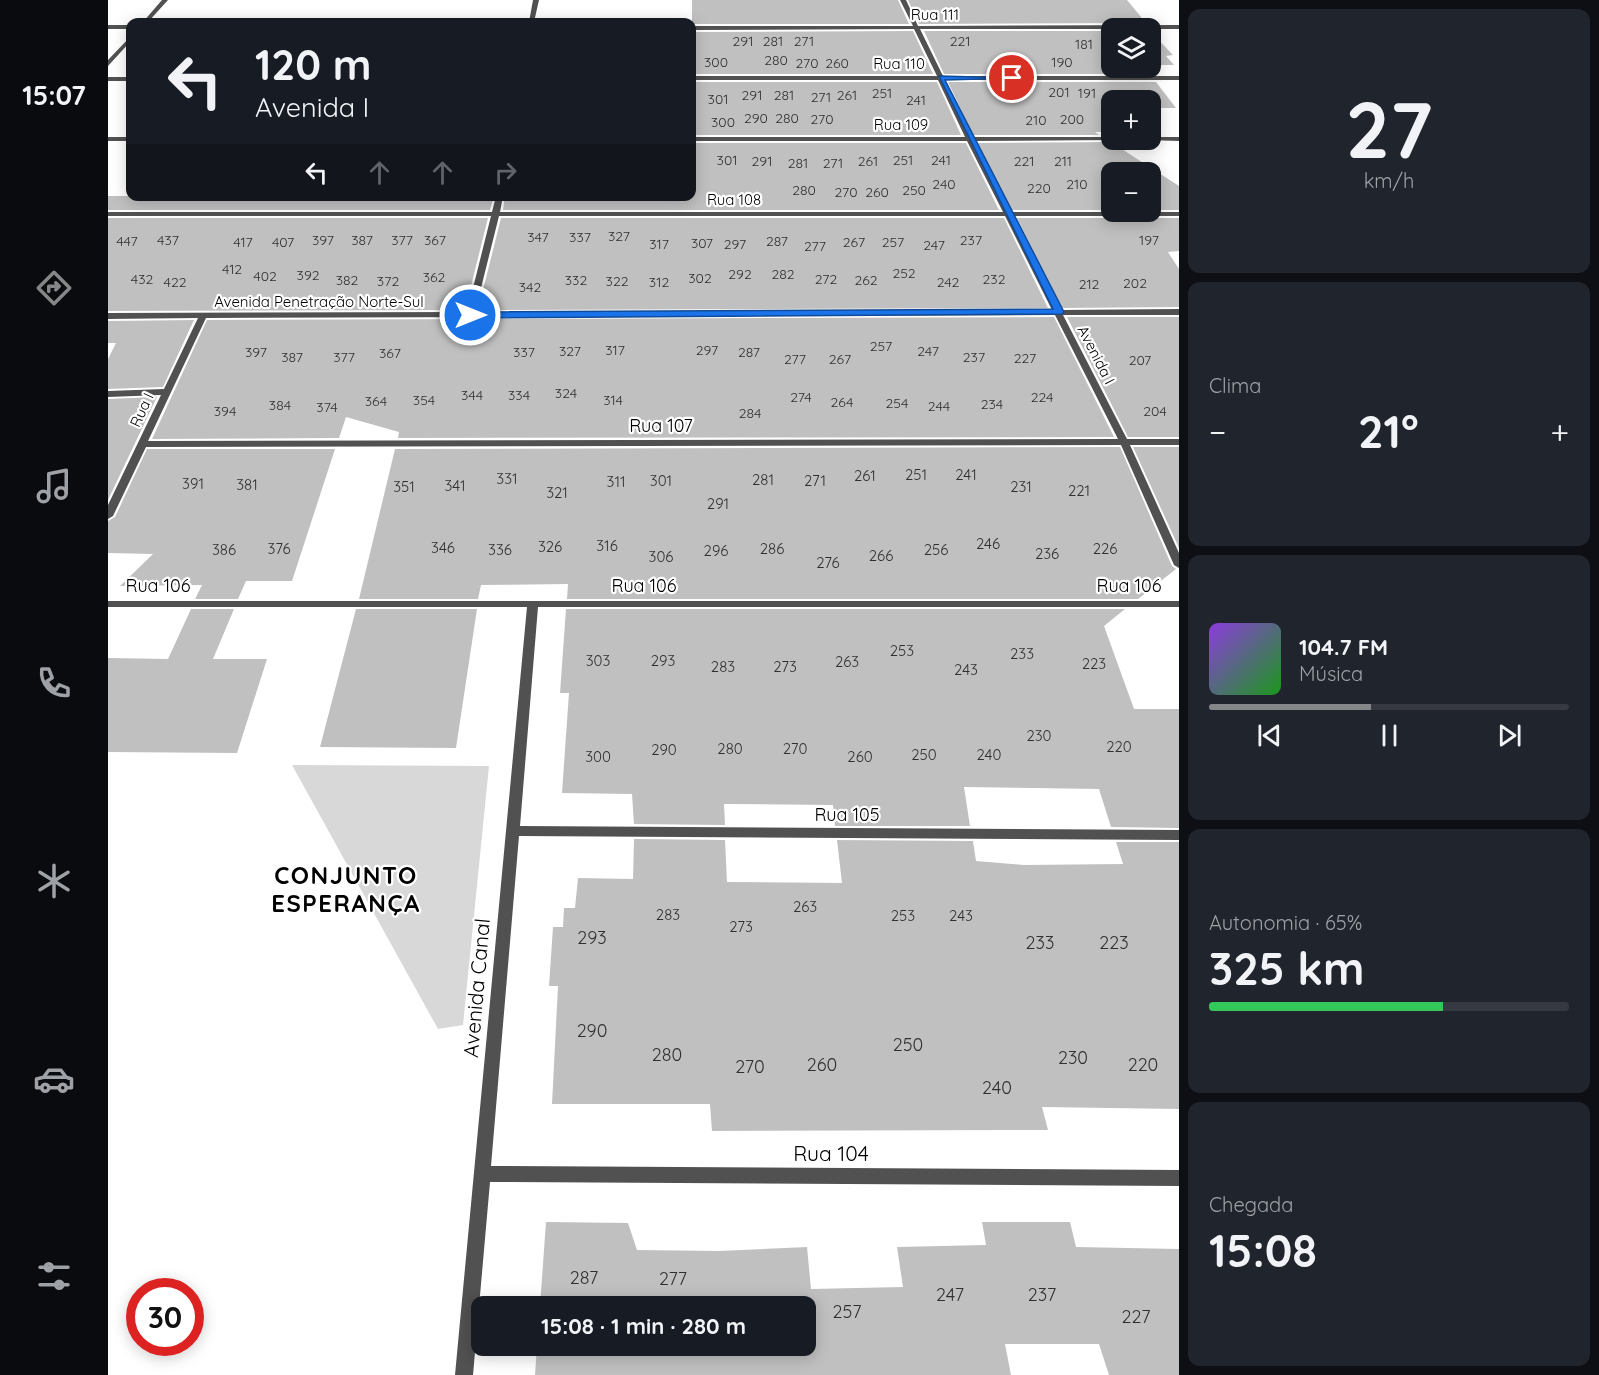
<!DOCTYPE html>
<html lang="pt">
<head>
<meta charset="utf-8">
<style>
  :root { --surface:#171b24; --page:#20242c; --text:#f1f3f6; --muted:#9ea1a6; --line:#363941; --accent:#858687 }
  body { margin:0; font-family:Quicksand,sans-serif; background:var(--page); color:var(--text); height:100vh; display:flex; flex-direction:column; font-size:22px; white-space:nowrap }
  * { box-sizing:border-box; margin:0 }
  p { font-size:20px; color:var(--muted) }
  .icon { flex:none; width:33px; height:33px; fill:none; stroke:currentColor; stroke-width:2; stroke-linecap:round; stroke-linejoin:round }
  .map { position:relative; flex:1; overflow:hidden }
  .side { display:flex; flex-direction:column; gap:9px; padding:9px; background:#0d0f14; width:420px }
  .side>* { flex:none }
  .banner { position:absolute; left:18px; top:18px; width:570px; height:183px; border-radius:12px; box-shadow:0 3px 15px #0003; background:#171b24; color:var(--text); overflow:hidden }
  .fabs { position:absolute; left:993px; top:18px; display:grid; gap:12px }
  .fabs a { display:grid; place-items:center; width:60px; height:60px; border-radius:12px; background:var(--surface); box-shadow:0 3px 15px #0003; font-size:30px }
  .speed { position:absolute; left:18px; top:1278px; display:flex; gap:12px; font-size:30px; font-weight:700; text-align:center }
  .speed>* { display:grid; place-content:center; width:78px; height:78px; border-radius:50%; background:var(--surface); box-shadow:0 3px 15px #0003; line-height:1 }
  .speed .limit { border:9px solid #d22; background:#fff; color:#111 }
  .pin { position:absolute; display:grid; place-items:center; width:51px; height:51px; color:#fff; margin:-26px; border:3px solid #fff; border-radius:50%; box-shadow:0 2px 6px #0007 }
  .me { position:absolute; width:66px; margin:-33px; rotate:90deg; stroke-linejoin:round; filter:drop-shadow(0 0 4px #0008) }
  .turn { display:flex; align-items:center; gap:21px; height:126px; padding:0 30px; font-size:27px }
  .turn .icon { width:78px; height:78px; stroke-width:2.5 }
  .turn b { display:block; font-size:42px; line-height:51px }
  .lanes { display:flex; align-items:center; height:57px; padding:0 30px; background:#0003; justify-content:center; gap:30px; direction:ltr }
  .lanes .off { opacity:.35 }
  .big { font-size:45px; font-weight:700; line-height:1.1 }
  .side .tile { flex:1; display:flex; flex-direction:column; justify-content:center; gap:9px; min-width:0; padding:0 21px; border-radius:12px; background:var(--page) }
  .side .dial { align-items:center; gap:0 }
  .dial b { font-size:78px; line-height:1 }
  .song { display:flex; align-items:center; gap:18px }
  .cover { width:72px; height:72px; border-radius:9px; background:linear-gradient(135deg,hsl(270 70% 55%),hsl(120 70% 35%)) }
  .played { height:6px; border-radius:3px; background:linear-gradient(90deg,var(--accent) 45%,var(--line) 45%) }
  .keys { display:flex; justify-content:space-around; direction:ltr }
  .heat { display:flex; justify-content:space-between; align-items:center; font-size:33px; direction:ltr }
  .charge { height:9px; border-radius:4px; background:linear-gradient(90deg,#34c759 65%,var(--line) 0) }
  .trip { position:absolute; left:363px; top:1296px; width:345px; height:60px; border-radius:12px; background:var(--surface); box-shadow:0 3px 15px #0003; font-weight:700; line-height:60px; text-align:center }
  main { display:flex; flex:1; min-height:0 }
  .tab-bar { display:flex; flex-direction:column; width:108px; justify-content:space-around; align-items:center; background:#090b0e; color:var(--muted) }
  .tab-bar .icon { width:42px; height:42px }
  .tab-bar .active { color:var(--accent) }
  .tab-bar b { font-size:27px; color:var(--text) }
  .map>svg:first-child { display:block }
  .green { fill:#d8d8d8 }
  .building { fill:#c0c0c0 }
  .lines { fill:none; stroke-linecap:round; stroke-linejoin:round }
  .street { fill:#515151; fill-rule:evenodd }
  .route { fill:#1a73e8; stroke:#114b97; stroke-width:1.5 }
  .labels { text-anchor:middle; stroke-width:4.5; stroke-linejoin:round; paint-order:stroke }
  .far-number-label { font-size:14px; fill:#303030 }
  .far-street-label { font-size:15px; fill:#000; stroke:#fff }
  .number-label { font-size:15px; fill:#303030 }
  .street-label { font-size:18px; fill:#000; stroke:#fff }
  .near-number-label { font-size:18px; fill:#303030 }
  .near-street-label { font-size:21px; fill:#000; stroke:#fff }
  .district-label { font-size:24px; font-weight:bold; letter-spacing:1.5px; fill:#000; stroke:#fff }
</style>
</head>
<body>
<main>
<nav class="tab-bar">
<b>15:07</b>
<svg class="icon active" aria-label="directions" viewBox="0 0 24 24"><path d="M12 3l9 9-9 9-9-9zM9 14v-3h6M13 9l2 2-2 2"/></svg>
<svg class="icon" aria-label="music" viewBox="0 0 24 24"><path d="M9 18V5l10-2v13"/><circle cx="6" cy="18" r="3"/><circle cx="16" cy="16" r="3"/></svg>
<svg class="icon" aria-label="phone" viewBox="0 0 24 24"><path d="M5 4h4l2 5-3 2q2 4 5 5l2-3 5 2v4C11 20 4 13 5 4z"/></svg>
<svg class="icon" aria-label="climate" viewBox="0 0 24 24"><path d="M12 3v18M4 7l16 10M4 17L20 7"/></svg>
<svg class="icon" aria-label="car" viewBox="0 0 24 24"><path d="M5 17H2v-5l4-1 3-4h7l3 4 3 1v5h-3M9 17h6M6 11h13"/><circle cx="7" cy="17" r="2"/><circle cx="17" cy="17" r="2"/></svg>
<svg class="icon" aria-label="filters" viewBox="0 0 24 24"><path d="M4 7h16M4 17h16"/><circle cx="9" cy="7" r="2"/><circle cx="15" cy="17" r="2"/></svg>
</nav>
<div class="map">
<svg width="1071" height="1375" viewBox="0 0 1071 1375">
  <rect width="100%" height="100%" fill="#fff"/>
  <path class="green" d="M 184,765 L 381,766 L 355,1025 L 330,1029 Z"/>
  <path class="building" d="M 584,0 L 790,0 L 801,24 L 584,24 Z
    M 800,0 L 1019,0 L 1038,23 L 811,24 Z
    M 805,31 L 825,74 L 584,74 L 584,32 Z
    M 816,31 L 1004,31 L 1004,68 L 1037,68 L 1041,74 L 836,74 Z
    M 1042,31 L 1065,55 L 1058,56 L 1066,65 L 1042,65 Z
    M 584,82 L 829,82 L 853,135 L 584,135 Z
    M 840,82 L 1048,82 L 1068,108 L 1042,108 L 1042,100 L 1004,100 L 1004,132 L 987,132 L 991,135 L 865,135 Z
    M 1003,142 L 1071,186 L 1071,210 L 1042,210 L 1042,172 L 1004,172 L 1004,210 L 903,210 L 870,143 Z
    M 584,143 L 858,143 L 891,210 L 395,210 L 397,196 L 584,196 Z
    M 0,196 L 386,196 L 382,210 L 0,210 Z
    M 0,218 L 380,218 L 357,310 L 0,311 Z
    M 393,218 L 896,218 L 940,308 L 370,310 Z
    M 909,218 L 1071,218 L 1071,251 L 1060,252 L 1071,269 L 1071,307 L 954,308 Z
    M 946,317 L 1006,437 L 290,438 L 291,432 L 238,417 L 231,438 L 44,439 L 99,320 Z
    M 959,317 L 1071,317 L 1071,437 L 1020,437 Z
    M 86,320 L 55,387 L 0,389 L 0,359 L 8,343 L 0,343 L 0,321 Z
    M 49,397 L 0,500 L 0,399 Z
    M 1012,447 L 1064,566 L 1068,569 L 1030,599 L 459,599 L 460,584 L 373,585 L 370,599 L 251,599 L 287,449 Z
    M 1025,447 L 1071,447 L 1071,548 Z
    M 39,449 L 227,449 L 184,581 L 138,581 L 130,599 L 87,599 L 94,585 L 12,586 L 45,554 L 0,553 L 0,521 L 7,517 Z
    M 83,609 L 126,609 L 105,659 L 159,659 L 129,753 L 0,752 L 0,658 L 60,659 Z
    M 248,609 L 369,609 L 348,748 L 212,747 Z
    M 458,609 L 1017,609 L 996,626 L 1026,709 L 1071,709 L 1071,828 L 1003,827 L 991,789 L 856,787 L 862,826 L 727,826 L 725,805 L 616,804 L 617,825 L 526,824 L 524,794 L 454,793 L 461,693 L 452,693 Z
    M 526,839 L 617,840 L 619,882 L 734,883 L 729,840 L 865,841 L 868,861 L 916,865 L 1015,864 L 1008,842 L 1071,842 L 1071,1109 L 934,1107 L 940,1130 L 604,1131 L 602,1104 L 444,1104 L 450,986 L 441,986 L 445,927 L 455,927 L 456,908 L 467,908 L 470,878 L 525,879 Z
    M 438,1222 L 520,1223 L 529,1250 L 611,1251 L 699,1247 L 703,1289 L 795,1287 L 789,1247 L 878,1245 L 874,1222 L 962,1222 L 968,1247 L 1071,1249 L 1071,1375 L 1001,1375 L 991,1344 L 897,1344 L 903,1375 L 427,1375 L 429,1346 L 698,1346 L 698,1306 L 432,1306 Z"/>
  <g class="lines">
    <path class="street" d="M 54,0 L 60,0 L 40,22 L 35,22 Z
      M 425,0 L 431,0 L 426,22 L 421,22 Z
      M 792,0 L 798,0 L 810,26 L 1071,25 L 1071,29 L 812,29 L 835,76 L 1071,76 L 1071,80 L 836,80 L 864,137 L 1004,137 L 1004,140 L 1007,140 L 866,141 L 902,212 L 1071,212 L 1071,216 L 905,216 L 953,310 L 1071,309 L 1071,315 L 955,315 L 1019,439 L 1071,439 L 1071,445 L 1022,445 L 1071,553 L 1071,568 L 1066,565 L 1013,445 L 38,447 L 5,516 L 0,519 L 0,505 L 53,395 L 0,397 L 0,391 L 56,389 L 90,318 L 0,319 L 0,313 L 359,312 L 383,216 L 0,216 L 0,212 L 384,212 L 388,196 L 395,196 L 392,212 L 895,212 L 859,141 L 584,141 L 584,137 L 857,137 L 830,80 L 584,80 L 584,76 L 829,76 L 806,29 L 584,30 L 584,26 L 805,26 ZM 391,216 L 897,216 L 944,310 L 367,312 ZM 947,315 L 1010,439 L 40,441 L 98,318 Z
      M 0,25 L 22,25 L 22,29 L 0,29 Z
      M 22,37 L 22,42 L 0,66 L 0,60 Z
      M 0,77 L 22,77 L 22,81 L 0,81 Z
      M 0,137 L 22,137 L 22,141 L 0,141 Z
      M 1042,137 L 1071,137 L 1071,141 L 1040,140 L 1042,140 Z
      M 0,601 L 1071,601 L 1071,607 L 430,607 L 412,826 L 1071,830 L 1071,840 L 411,836 L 383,1166 L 1071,1170 L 1071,1186 L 382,1182 L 365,1375 L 347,1375 L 419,607 L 0,607 Z"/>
  </g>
  <path class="route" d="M 831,76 L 907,78 L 837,80 L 956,312 L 954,314 L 362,318 L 357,315 L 362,312 L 945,309 Z"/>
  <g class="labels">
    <g class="far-number-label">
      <text x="635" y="46">291</text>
      <text x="665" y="46">281</text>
      <text x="696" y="46">271</text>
      <text x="852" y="46">221</text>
      <text x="976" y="49">181</text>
      <text x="668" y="65">280</text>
      <text x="608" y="67">300</text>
      <text x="954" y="67">190</text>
      <text x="699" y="68">270</text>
      <text x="729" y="68">260</text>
      <text x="951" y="97">201</text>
      <text x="774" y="98">251</text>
      <text x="979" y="98">191</text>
      <text x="644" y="100">291</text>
      <text x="676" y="100">281</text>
      <text x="739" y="100">261</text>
      <text x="713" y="102">271</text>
      <text x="610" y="104">301</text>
      <text x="808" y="105">241</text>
      <text x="648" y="123">290</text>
      <text x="679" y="123">280</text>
      <text x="714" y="124">270</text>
      <text x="964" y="124">200</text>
      <text x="928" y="125">210</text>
      <text x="615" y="127">300</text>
      <text x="619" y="165">301</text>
      <text x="795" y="165">251</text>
      <text x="833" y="165">241</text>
      <text x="654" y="166">291</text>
      <text x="760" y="166">261</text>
      <text x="916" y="166">221</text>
      <text x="955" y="166">211</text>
      <text x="690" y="168">281</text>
      <text x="725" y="168">271</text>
      <text x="836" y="189">240</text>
      <text x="969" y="189">210</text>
      <text x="931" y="193">220</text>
      <text x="696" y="195">280</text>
      <text x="806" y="195">250</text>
      <text x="738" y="197">270</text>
      <text x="769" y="197">260</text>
      <text x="511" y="241">327</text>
      <text x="430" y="242">347</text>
      <text x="472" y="242">337</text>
      <text x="60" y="245">437</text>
      <text x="215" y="245">397</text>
      <text x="254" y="245">387</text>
      <text x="294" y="245">377</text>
      <text x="327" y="245">367</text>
      <text x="863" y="245">237</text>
      <text x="1041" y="245">197</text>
      <text x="19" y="246">447</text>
      <text x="669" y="246">287</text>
      <text x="135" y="247">417</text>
      <text x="175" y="247">407</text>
      <text x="746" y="247">267</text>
      <text x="785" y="247">257</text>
      <text x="594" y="248">307</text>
      <text x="551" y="249">317</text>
      <text x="627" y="249">297</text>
      <text x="826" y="250">247</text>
      <text x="707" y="251">277</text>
      <text x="124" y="274">412</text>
      <text x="796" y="278">252</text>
      <text x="632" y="279">292</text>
      <text x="675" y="279">282</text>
      <text x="200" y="280">392</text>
      <text x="157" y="281">402</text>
      <text x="326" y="282">362</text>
      <text x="592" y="283">302</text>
      <text x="34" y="284">432</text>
      <text x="718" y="284">272</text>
      <text x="886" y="284">232</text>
      <text x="239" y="285">382</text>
      <text x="468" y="285">332</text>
      <text x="758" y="285">262</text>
      <text x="280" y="286">372</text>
      <text x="509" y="286">322</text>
      <text x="67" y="287">422</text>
      <text x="551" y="287">312</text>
      <text x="840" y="287">242</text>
      <text x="1027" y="288">202</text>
      <text x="981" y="289">212</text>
      <text x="422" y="292">342</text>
      <text x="773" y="351">257</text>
      <text x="507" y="355">317</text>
      <text x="599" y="355">297</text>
      <text x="462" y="356">327</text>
      <text x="820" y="356">247</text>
      <text x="148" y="357">397</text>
      <text x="416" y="357">337</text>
      <text x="641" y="357">287</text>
      <text x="282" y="358">367</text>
      <text x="184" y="362">387</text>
      <text x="236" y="362">377</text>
      <text x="866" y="362">237</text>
      <text x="917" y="363">227</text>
      <text x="687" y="364">277</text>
      <text x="732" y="364">267</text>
      <text x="1032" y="365">207</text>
      <text x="458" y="398">324</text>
      <text x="364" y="400">344</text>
      <text x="411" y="400">334</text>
      <text x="693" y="402">274</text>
      <text x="934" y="402">224</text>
      <text x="316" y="405">354</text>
      <text x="505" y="405">314</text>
      <text x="268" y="406">364</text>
      <text x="734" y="407">264</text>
      <text x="789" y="408">254</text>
      <text x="884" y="409">234</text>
      <text x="172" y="410">384</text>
      <text x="831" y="411">244</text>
      <text x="219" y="412">374</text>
      <text x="117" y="416">394</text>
      <text x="1047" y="416">204</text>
      <text x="642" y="418">284</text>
    </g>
    <g class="far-street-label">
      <text x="827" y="20">Rua 111</text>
      <text x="791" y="69">Rua 110</text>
      <text x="793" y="130">Rua 109</text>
      <text x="626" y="205">Rua 108</text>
      <text x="211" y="307">Avenida Penetração Norte-Sul</text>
      <text transform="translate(988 355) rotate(63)" y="5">Avenida I</text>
      <text transform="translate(34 410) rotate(-65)" y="5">Rua I</text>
    </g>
    <g class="number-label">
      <text x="808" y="480">251</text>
      <text x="858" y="480">241</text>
      <text x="757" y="481">261</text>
      <text x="399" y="484">331</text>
      <text x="655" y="485">281</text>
      <text x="553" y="486">301</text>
      <text x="707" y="486">271</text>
      <text x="508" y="487">311</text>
      <text x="85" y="489">391</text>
      <text x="139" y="490">381</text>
      <text x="347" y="491">341</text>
      <text x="296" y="492">351</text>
      <text x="913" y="492">231</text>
      <text x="971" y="496">221</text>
      <text x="449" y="498">321</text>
      <text x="610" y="509">291</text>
      <text x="880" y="549">246</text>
      <text x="499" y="551">316</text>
      <text x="442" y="552">326</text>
      <text x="335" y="553">346</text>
      <text x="171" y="554">376</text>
      <text x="664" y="554">286</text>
      <text x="997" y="554">226</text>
      <text x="116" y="555">386</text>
      <text x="392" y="555">336</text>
      <text x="828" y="555">256</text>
      <text x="608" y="556">296</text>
      <text x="939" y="559">236</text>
      <text x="773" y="561">266</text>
      <text x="553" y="562">306</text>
      <text x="720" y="568">276</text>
      <text x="794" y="656">253</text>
      <text x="914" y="659">233</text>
      <text x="490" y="666">303</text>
      <text x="555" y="666">293</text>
      <text x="739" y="667">263</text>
      <text x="986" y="669">223</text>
      <text x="615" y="672">283</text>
      <text x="677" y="672">273</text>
      <text x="858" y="675">243</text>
      <text x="931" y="741">230</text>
      <text x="1011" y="752">220</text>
      <text x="622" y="754">280</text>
      <text x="687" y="754">270</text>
      <text x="556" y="755">290</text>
      <text x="816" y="760">250</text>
      <text x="881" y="760">240</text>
      <text x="490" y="762">300</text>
      <text x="752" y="762">260</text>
      <text x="697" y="912">263</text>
      <text x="560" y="920">283</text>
      <text x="795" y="921">253</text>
      <text x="853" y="921">243</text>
      <text x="633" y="932">273</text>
    </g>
    <g class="street-label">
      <text x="553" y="432">Rua 107</text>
      <text x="50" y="592">Rua 106</text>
      <text x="536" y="592">Rua 106</text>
      <text x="1021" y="592">Rua 106</text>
      <text x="739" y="821">Rua 105</text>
    </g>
    <g class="near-number-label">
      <text x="484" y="944">293</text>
      <text x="932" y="949">233</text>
      <text x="1006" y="949">223</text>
      <text x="484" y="1037">290</text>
      <text x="800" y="1051">250</text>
      <text x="559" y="1061">280</text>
      <text x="965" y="1064">230</text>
      <text x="714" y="1071">260</text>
      <text x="1035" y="1071">220</text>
      <text x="642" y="1073">270</text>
      <text x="889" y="1094">240</text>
      <text x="476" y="1284">287</text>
      <text x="565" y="1285">277</text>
      <text x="842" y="1301">247</text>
      <text x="934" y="1301">237</text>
      <text x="739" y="1318">257</text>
      <text x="1028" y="1323">227</text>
    </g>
    <g class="near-street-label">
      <text transform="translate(369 988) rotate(-85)" y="7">Avenida Canal</text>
      <text x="723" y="1161">Rua 104</text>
    </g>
    <g class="district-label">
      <text x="238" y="884">CONJUNTO<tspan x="238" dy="28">ESPERANÇA</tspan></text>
    </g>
  </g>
</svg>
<div class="fabs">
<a><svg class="icon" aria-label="layers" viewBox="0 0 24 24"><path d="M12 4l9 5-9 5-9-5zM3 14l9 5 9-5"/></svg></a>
<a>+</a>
<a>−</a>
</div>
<div class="speed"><div class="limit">30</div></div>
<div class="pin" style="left:904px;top:78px;background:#d93025"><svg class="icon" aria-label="arrive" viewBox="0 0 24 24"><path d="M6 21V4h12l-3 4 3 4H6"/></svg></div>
<svg class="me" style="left:362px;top:315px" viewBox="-20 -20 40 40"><circle r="17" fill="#1a73e8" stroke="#fff" stroke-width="3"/><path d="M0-11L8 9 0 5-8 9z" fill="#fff"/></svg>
<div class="trip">15:08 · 1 min · 280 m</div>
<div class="banner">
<div class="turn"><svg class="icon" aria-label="left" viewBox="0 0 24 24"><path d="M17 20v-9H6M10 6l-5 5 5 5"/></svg><div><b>120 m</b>Avenida I</div></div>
<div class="lanes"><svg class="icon" aria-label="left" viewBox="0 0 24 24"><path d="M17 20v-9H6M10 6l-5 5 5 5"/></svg><svg class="icon off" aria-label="ahead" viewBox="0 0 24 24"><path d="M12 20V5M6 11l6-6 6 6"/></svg><svg class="icon off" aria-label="ahead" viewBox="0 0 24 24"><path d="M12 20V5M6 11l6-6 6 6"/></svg><svg class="icon off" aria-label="right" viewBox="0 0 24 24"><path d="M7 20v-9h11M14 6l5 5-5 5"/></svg></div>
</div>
</div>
<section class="side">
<div class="tile dial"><b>27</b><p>km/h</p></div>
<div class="tile"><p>Clima</p>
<div class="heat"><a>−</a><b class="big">21°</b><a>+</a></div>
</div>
<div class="tile">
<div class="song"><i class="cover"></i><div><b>104.7 FM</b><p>Música</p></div></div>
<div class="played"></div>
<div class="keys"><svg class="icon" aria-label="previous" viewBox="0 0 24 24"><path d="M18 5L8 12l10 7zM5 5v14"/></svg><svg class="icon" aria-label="pause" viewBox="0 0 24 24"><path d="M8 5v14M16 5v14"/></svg><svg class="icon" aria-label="next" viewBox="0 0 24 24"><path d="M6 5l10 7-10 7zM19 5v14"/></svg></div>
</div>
<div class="tile"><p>Autonomia · 65%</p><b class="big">325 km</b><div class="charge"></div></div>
<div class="tile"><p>Chegada</p><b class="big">15:08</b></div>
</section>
</main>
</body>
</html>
